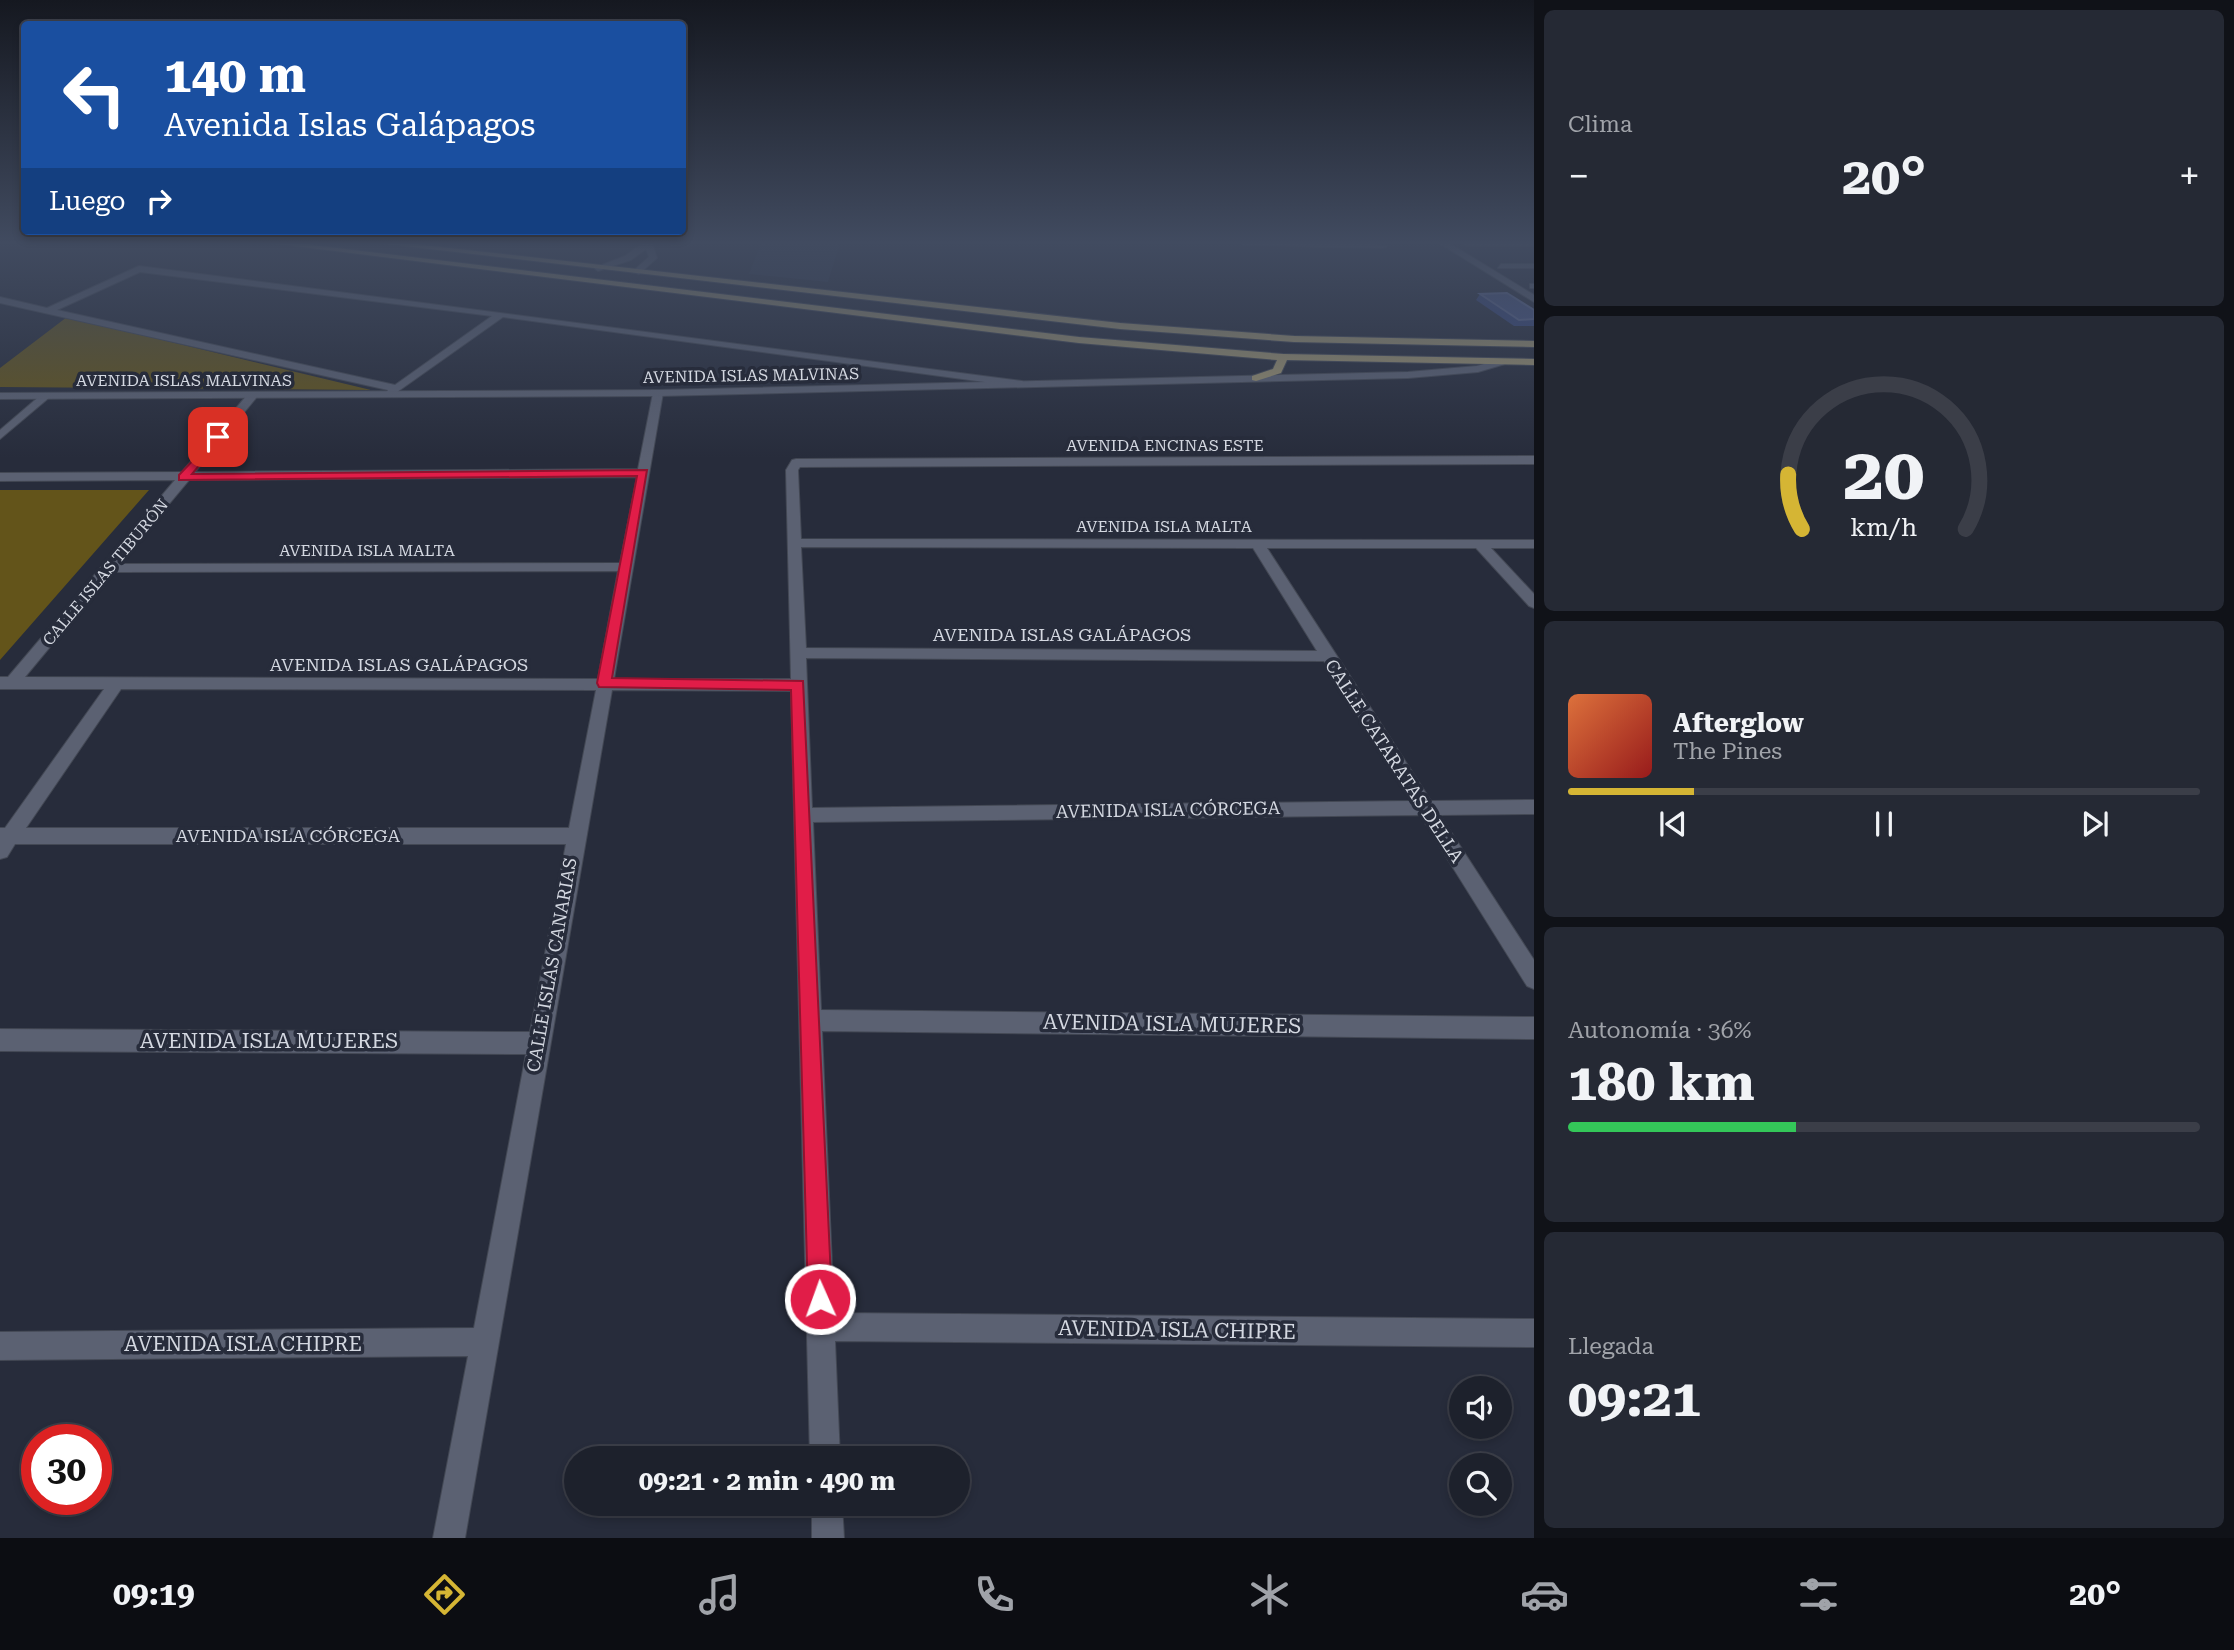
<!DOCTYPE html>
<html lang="es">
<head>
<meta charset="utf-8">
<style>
  :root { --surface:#1d212c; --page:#252934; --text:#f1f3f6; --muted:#a0a3a9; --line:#3b3e48; --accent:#d5b534 }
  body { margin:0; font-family:"Roboto Serif",serif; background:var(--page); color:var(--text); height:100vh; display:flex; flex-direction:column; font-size:26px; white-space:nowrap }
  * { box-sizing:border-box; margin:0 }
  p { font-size:23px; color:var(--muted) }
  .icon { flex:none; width:38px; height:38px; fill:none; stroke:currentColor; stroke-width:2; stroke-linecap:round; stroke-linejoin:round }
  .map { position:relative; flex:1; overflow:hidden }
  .drawer { display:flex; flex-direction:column; gap:10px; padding:10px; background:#101218; width:700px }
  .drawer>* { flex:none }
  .hud { position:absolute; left:21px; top:21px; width:665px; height:214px; border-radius:7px; box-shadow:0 4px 10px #0003,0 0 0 2px var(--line); background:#1a4fa0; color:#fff; overflow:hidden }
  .buttons { position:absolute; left:1449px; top:1376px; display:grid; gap:14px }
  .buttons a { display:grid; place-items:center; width:63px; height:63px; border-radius:50%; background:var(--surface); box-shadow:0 4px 10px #0003,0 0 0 2px var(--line); font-size:35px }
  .speed { position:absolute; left:21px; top:1424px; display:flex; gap:14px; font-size:35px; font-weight:700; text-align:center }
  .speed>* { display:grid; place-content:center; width:91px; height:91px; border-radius:50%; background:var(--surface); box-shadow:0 4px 10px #0003,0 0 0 2px var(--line); line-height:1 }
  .speed .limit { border:10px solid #d22; background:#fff; color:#111 }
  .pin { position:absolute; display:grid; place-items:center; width:60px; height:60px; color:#fff; margin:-30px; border-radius:14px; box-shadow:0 4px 10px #0006 }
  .me { position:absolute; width:77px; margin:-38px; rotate:358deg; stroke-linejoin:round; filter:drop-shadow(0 0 5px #0008) }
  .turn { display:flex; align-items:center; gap:24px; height:147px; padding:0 28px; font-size:32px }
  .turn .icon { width:91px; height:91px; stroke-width:2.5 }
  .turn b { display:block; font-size:49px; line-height:60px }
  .then { display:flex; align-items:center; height:66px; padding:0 28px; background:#0003; gap:14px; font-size:26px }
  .big { font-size:52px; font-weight:700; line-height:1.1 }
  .drawer .card { flex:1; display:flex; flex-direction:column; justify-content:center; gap:10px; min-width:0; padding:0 24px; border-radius:10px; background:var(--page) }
  .drawer .dial { align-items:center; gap:0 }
  .dial svg { height:182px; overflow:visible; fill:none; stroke:var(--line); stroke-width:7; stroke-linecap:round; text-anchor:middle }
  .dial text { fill:var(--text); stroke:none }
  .song { display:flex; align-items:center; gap:21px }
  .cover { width:84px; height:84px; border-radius:10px; background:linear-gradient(135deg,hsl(20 70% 55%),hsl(0 70% 35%)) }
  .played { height:7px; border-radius:4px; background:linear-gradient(90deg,var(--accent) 20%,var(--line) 20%) }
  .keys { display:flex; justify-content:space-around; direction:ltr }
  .heat { display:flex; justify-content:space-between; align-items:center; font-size:38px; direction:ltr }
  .charge { height:10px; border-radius:5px; background:linear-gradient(90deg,#34c759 36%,var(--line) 0) }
  .trip { position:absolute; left:564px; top:1446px; width:406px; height:70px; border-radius:35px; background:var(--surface); box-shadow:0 4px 10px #0003,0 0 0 2px var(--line); font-weight:700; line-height:70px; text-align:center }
  .tabs { display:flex; height:112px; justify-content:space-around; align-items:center; background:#0c0d12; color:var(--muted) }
  .tabs .icon { width:49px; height:49px }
  .tabs .on { color:var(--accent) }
  .tabs b { font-size:32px; color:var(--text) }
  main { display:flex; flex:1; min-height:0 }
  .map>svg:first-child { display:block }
  .built { fill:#2e364a }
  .green { fill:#63541a }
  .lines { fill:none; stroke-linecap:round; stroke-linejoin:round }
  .lane-casing { stroke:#434854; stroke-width:2 }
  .street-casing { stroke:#434854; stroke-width:2 }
  .secondary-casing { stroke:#434854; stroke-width:2 }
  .primary-casing { stroke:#434854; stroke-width:2 }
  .lane { fill:#5b6172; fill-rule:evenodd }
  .street { fill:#5b6172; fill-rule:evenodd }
  .secondary { fill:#5b6172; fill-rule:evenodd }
  .primary { fill:#9b9270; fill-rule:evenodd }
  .wall { fill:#35457d }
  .building { fill:#465588; stroke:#5c6996; stroke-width:2 }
  .route { fill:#e11d48; stroke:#92132f; stroke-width:2 }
  .labels { text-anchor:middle; stroke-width:7; stroke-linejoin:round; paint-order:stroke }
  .far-street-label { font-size:16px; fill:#d4d8e1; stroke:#272c3b }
  .street-label { font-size:18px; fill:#d4d8e1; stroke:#272c3b }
  .near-street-label { font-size:21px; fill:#d4d8e1; stroke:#272c3b }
</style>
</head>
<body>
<main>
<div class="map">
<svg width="1534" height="1538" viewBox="0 0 1534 1538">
  <rect width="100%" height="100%" fill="#272c3b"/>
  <path class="built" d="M 761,243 L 840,243 L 828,282 L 749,274 Z"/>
  <path class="green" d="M 67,317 L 371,390 L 0,387 L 0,368 Z
    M 0,490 L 149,490 L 0,660 Z"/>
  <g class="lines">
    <g class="lane-casing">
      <path id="lane" d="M 1501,264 L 1534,264 L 1534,268 L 1498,268 Z
        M 1530,284 L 1534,284 L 1534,288 L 1530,288 Z"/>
    </g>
    <g class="street-casing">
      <path id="street" d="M 1240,243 L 1359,243 L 1387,246 L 1383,248 L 1244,245 Z
        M 1534,243 L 1534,246 L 1467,246 L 1463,244 Z
        M 139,266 L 1022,381 L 1027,384 L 1022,387 L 503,317 L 390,397 L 385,394 L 388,390 L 0,303 L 0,297 L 47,308 ZM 140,272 L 492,316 L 395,385 L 57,310 Z
        M 658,390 L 663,393 L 614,679 L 791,679 L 786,470 L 792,460 L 796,459 L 1534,456 L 1534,464 L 800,467 L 798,470 L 801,539 L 1534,540 L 1534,548 L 1491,548 L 1534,594 L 1534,608 L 1529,606 L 1476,548 L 1267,548 L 1431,801 L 1534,800 L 1534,814 L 1440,815 L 1534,960 L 1534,989 L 1527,986 L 1420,815 L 813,822 L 821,1010 L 1534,1017 L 1534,1039 L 822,1031 L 834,1313 L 1534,1319 L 1534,1347 L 835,1341 L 840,1458 L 810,1458 L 791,691 L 612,690 L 465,1538 L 433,1538 L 468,1356 L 0,1360 L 0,1332 L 474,1328 L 526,1054 L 0,1051 L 0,1029 L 530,1032 L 566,844 L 15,844 L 7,857 L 0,859 L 0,828 L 5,828 L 104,689 L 0,689 L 0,677 L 8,677 L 175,480 L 0,481 L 0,473 L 182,472 L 248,394 L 252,393 L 257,396 L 256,398 L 195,472 L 638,469 L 653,393 ZM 637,477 L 620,563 L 119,564 L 189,480 ZM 801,547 L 1253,548 L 1317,651 L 806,648 ZM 618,571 L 598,679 L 25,677 L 112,572 ZM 806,658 L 1324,661 L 1411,801 L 812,808 ZM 121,689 L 596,690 L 569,828 L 26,828 Z
        M 42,394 L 51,396 L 0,439 L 0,430 Z
        M 812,1503 L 842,1503 L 844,1538 L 812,1538 Z"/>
    </g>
    <g class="secondary-casing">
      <path id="secondary" d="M 643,243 L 652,243 L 657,258 L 639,274 L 632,272 L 649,257 L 646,249 L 631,260 L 598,271 L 594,268 L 625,256 Z
        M 1439,243 L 1449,243 L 1534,295 L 1534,302 Z
        M 1501,359 L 1505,360 L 1505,364 L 1478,372 L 1408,378 L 658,396 L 0,399 L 0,393 L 658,390 L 1408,372 L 1477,366 Z"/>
    </g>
    <g class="primary-casing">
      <path id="primary" d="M 270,243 L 295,243 L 1079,337 L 1283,354 L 1534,359 L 1534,365 L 1287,360 L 1281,373 L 1256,381 L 1252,380 L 1252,376 L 1273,369 L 1277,360 L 1079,343 Z
        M 378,243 L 404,243 L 1120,323 L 1294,336 L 1534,341 L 1534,347 L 1294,342 L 1120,329 Z"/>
    </g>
    <use href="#lane" class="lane"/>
    <use href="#street" class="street"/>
    <use href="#secondary" class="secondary"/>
    <use href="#primary" class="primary"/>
  </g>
  <path class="wall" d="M 1480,294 L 1534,319 L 1534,326 L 1514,326 L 1476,300 Z"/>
  <path class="building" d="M 1507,293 L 1534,310 L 1534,319 L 1519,320 L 1480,294 Z"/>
  <linearGradient id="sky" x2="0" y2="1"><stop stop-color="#151820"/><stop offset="0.53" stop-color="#414b60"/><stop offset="1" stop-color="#414b60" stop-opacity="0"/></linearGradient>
  <rect width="1534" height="458" fill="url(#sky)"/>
  <path class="route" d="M 218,434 L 223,437 L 192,474 L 647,470 L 612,678 L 803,681 L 832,1299 L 829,1307 L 820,1311 L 811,1307 L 808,1299 L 791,690 L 599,687 L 597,683 L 637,476 L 179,480 L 179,475 Z"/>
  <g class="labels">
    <g class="far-street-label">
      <text transform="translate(751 375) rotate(-1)" y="6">AVENIDA ISLAS MALVINAS</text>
      <text x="184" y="386">AVENIDA ISLAS MALVINAS</text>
      <text x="1165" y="451">AVENIDA ENCINAS ESTE</text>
      <text x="1164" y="532">AVENIDA ISLA MALTA</text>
      <text x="367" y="556">AVENIDA ISLA MALTA</text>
      <text transform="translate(105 572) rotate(-50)" y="6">CALLE ISLAS TIBURÓN</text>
    </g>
    <g class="street-label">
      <text x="1062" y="641">AVENIDA ISLAS GALÁPAGOS</text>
      <text x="399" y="671">AVENIDA ISLAS GALÁPAGOS</text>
      <text transform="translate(1394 761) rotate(57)" y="6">CALLE CATARATAS DELLA</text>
      <text transform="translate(1168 810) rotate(-1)" y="6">AVENIDA ISLA CÓRCEGA</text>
      <text x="288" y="842">AVENIDA ISLA CÓRCEGA</text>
      <text transform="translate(552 965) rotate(-80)" y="6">CALLE ISLAS CANARIAS</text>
    </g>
    <g class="near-street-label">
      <text transform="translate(1172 1024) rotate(1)" y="7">AVENIDA ISLA MUJERES</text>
      <text x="269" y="1048">AVENIDA ISLA MUJERES</text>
      <text transform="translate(1177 1330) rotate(1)" y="7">AVENIDA ISLA CHIPRE</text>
      <text x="243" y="1351">AVENIDA ISLA CHIPRE</text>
    </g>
  </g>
</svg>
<div class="buttons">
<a><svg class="icon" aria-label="sound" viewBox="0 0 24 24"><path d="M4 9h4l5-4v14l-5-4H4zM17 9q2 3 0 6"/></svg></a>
<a><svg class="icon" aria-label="search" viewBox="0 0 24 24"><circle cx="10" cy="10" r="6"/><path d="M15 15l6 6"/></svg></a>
</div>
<div class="speed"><div class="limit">30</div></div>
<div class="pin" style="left:218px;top:437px;background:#d93025"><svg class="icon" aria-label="arrive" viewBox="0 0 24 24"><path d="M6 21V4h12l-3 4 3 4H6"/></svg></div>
<svg class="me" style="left:820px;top:1299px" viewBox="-20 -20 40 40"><circle r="17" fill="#e11d48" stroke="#fff" stroke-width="3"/><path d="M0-11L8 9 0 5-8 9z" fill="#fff"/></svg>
<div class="trip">09:21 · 2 min · 490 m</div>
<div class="hud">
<div class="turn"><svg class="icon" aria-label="left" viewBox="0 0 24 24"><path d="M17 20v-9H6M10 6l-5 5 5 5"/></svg><div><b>140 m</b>Avenida Islas Galápagos</div></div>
<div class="then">Luego<svg class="icon" aria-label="right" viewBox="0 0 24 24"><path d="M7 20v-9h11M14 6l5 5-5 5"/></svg></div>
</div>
</div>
<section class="drawer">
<div class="card"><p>Clima</p>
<div class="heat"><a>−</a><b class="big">20°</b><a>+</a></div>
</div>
<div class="card dial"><svg viewBox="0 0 100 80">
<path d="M14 69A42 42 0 1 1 86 69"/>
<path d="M14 69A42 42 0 0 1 8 45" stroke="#d5b534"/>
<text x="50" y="56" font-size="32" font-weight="700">20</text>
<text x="50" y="72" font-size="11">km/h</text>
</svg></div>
<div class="card">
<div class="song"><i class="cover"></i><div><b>Afterglow</b><p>The Pines</p></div></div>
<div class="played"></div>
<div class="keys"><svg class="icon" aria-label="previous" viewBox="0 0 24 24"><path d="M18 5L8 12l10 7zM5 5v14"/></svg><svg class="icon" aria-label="pause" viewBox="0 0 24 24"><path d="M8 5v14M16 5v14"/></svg><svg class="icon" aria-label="next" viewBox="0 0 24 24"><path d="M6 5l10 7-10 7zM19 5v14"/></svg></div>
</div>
<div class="card"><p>Autonomía · 36%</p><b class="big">180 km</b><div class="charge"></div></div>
<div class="card"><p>Llegada</p><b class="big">09:21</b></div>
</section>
</main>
<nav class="tabs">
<b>09:19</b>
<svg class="icon on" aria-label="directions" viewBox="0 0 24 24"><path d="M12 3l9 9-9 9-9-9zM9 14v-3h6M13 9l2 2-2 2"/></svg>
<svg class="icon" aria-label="music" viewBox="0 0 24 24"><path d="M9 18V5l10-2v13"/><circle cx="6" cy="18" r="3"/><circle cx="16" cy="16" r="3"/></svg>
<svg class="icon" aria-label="phone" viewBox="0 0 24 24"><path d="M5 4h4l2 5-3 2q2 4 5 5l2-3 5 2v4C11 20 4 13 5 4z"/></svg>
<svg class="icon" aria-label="climate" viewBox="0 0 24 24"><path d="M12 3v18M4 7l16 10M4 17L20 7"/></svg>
<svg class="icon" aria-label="car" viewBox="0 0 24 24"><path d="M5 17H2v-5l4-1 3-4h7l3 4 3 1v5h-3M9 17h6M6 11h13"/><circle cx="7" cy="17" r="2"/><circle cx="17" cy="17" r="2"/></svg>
<svg class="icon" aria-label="filters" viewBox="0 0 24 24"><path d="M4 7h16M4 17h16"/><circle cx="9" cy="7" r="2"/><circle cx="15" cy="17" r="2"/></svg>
<b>20°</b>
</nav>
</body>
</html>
